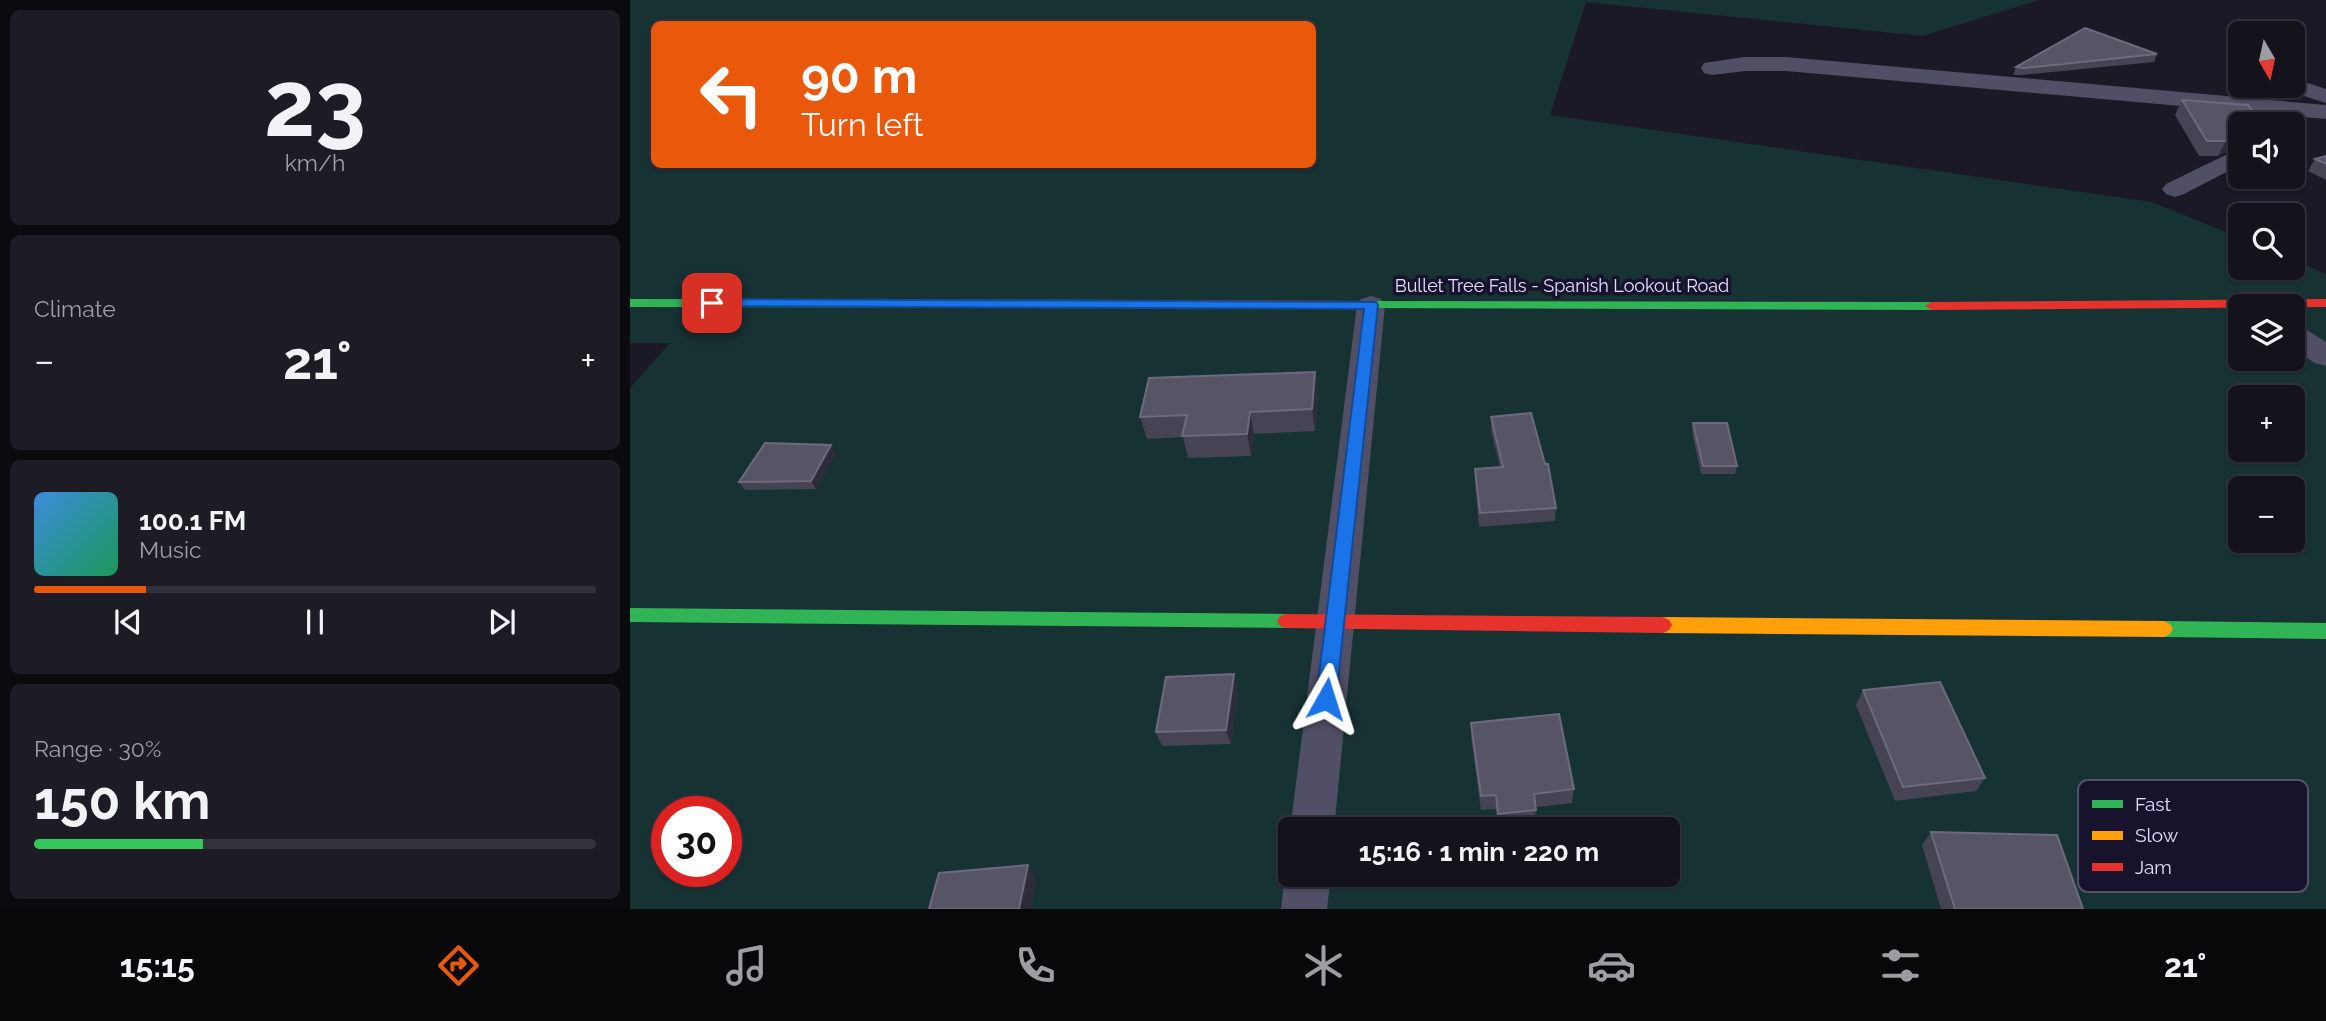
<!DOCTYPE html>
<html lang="en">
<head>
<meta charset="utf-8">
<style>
  :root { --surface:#14131c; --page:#1d1c25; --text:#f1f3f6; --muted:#9d9ea3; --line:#33323b; --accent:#ea580c }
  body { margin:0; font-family:Raleway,sans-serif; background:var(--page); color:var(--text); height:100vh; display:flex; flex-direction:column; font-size:26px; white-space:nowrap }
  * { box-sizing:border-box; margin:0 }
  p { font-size:23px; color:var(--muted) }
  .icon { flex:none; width:38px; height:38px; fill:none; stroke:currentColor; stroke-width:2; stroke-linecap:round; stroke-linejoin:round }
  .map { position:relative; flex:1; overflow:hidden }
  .drawer { display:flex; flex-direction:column; gap:10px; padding:10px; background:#0b0a0f; width:630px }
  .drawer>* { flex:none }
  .hud { position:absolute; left:21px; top:21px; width:665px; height:147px; border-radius:10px; box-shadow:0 2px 5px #0004,0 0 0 2px var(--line); background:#ea580c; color:#fff; overflow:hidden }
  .needle { width:46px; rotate:171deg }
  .tools { position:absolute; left:1598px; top:21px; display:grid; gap:14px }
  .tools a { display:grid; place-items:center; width:77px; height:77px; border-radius:10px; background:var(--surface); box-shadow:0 2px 5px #0004,0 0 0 2px var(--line); font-size:35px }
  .speed { position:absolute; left:21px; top:796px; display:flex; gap:14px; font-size:35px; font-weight:700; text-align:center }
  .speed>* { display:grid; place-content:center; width:91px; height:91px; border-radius:50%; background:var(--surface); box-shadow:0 2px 5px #0004,0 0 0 2px var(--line); line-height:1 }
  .speed .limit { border:10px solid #d22; background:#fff; color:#111 }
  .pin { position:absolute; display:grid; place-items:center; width:60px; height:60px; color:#fff; margin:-30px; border-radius:14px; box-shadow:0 4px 10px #0006 }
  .me { position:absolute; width:77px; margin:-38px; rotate:6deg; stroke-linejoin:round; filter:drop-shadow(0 0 5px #0008) }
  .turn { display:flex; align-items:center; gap:24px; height:147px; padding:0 35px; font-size:32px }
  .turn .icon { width:91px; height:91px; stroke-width:2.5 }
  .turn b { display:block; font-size:49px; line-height:60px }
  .big { font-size:52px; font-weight:700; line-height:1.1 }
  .drawer .tile { flex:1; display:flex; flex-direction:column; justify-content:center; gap:10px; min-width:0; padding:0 24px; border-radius:10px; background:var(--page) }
  .drawer .dial { align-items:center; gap:0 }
  .dial b { font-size:91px; line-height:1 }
  .song { display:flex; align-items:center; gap:21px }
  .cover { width:84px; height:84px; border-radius:10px; background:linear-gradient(135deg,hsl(210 70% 55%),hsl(150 70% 35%)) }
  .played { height:7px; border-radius:4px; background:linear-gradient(90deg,var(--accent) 20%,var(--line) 20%) }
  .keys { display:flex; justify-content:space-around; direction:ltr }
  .heat { display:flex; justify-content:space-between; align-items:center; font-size:38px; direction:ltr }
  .charge { height:10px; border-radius:5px; background:linear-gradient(90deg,#34c759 30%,var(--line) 0) }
  .trip { position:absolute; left:648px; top:817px; width:402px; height:70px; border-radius:10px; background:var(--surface); box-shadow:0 2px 5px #0004,0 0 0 2px var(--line); font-weight:700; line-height:70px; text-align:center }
  .dock { display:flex; height:112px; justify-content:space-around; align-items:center; background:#08080b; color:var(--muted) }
  .dock .icon { width:49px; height:49px }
  .dock .on { color:var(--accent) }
  .dock b { font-size:32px; color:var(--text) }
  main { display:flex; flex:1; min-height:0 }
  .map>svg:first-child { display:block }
  .green { fill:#173233; fill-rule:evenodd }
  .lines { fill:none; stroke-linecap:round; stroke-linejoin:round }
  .street { fill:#504f66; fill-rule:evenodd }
  .fast { fill:#30b455; fill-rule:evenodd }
  .slow { fill:#ff9f0a; fill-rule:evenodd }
  .jam { fill:#e5322d; fill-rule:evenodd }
  .wall { fill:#464454 }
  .shaded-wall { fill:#2e2c3a }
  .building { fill:#575466; stroke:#6c6a7e; stroke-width:2 }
  .route { fill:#1a73e8; stroke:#114b97; stroke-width:2 }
  .labels { text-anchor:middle; stroke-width:7; stroke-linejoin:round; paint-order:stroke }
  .street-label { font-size:18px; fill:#e2dffe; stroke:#17132c }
  .key { fill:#17132c; stroke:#54506b; stroke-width:2 }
  .key-label { font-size:19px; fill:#e2dffe }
</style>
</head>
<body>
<main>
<section class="drawer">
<div class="tile dial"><b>23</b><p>km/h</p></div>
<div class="tile"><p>Climate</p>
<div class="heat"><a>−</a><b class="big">21°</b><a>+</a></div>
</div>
<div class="tile">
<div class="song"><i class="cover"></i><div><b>100.1 FM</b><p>Music</p></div></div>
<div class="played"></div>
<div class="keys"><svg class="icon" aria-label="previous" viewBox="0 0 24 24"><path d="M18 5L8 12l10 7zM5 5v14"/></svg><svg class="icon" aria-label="pause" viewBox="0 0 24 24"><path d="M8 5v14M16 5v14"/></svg><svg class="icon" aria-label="next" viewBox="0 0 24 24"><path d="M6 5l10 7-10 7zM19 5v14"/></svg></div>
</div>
<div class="tile"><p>Range · 30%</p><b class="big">150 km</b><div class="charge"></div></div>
</section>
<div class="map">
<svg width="1696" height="909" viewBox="0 0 1696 909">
  <rect width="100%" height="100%" fill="#1b1926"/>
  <path class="green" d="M 0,0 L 1409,0 L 1293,36 L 956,2 L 920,115 L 1522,202 L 1610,238 L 1610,268 L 1662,268 L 1663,260 L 1696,274 L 1696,909 L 0,909 L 0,388 L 40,343 L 0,343 ZM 24,24 L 682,24 L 682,164 L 24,164 ZM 1610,306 L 1662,306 L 1662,359 L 1610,359 ZM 1610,397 L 1662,397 L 1662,450 L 1610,450 ZM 1610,488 L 1662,488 L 1662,541 L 1610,541 ZM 37,812 L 96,812 L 96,872 L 37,872 ZM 660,830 L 1038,830 L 1038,875 L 660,875 Z"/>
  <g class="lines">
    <path class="street" d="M 1115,57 L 1156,57 L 1696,105 L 1696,119 L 1156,71 L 1115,71 L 1082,75 L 1074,73 L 1071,68 L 1074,63 Z
      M 1662,78 L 1696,89 L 1696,103 L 1654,90 L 1651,86 L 1662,86 Z
      M 1610,148 L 1610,165 L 1554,194 L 1545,197 L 1536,194 L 1532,189 L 1536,184 Z
      M 741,296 L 751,299 L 755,305 L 704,830 L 660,830 L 727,305 L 731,299 Z
      M 1662,325 L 1672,327 L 1696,342 L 1696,366 L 1685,363 L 1662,348 Z
      M 660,864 L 660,875 L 701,875 L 697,909 L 651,909 L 655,875 Z"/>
    <path class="fast" d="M 0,299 L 515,300 L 522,304 L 515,308 L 0,307 Z
      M 732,301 L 1302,302 L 1309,306 L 1302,310 L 727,308 L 725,305 L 727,302 Z
      M 0,608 L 656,614 L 662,616 L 665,621 L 662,626 L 656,628 L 0,622 Z
      M 1534,621 L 1696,623 L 1696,639 L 1534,637 L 1528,634 L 1525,629 L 1528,624 Z"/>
    <path class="slow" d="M 1033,617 L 1534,621 L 1540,624 L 1543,629 L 1540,634 L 1534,637 L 1033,633 L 1027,630 L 1024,625 L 1027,620 Z"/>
    <path class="jam" d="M 1696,299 L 1696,307 L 1302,310 L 1295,306 L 1302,302 Z
      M 515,300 L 732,301 L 739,305 L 732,309 L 510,307 L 508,304 L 510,301 Z
      M 656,614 L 1033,617 L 1039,620 L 1042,625 L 1039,630 L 1033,633 L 656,628 L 650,626 L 647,621 L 650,616 Z"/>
  </g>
  <path class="wall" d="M 1527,54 L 1524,62 L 1391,75 L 1383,75 L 1386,67 Z
    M 1552,100 L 1610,124 L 1588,156 L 1569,156 L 1545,115 Z
    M 1696,156 L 1696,180 L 1678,171 L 1685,159 Z
    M 685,372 L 688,394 L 685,431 L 624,434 L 621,456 L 558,458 L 553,437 L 517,439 L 510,417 Z
    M 861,417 L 926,508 L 925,521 L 849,527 L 845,482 L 845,469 L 870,467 L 861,431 Z
    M 1063,423 L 1107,466 L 1105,474 L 1071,474 L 1062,431 Z
    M 206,453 L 186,489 L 115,490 L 109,482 Z
    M 608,689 L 601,744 L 532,746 L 526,732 Z
    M 1233,690 L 1355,778 L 1346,791 L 1265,801 L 1226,705 Z
    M 841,723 L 944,789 L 942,803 L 906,807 L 905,823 L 868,827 L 866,809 L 851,810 L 841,737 Z
    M 1301,832 L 1453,909 L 1311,909 L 1292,845 Z"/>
  <path class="shaded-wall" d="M 1610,135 L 1610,146 L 1588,156 L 1596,141 Z
    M 685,372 L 688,394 L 685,431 L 682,409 Z
    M 620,412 L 624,434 L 621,456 L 617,434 Z
    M 201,445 L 206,453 L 186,489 L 181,481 Z
    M 604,674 L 608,689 L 601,744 L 596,730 Z
    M 398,865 L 407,878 L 401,909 L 389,909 Z"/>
  <path class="building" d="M 1455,28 L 1527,54 L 1394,68 L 1386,67 Z
    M 1552,100 L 1618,105 L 1632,124 L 1610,124 L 1610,135 L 1596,141 L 1577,141 Z
    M 1696,156 L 1696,164 L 1685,159 Z
    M 685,372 L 682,409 L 620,412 L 617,434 L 552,436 L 557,415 L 510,417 L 519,378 Z
    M 901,413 L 915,464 L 918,464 L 926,508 L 850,513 L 845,469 L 873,467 L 861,417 Z
    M 1063,423 L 1097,423 L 1107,466 L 1073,466 Z
    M 135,443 L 201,445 L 181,481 L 109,482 Z
    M 604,674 L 596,730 L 526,732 L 536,677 Z
    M 1310,682 L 1355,778 L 1273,787 L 1233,690 Z
    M 929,714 L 944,789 L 904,794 L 906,810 L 868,814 L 866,795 L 851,796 L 841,723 Z
    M 1301,832 L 1427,835 L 1453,909 L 1325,909 Z
    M 398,865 L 389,909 L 299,909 L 309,873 Z"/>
  <path class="route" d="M 82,299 L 746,302 L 748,305 L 706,699 L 703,705 L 696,708 L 689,705 L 686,699 L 734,309 L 77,306 L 75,303 Z"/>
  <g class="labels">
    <g class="street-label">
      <text x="932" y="292">Bullet Tree Falls - Spanish Lookout Road</text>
    </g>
  </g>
  <rect x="1448" y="780" width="230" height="112" rx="10" class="key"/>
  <rect x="1462" y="800" width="31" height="8" fill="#30b455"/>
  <rect x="1462" y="831" width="31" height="9" fill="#ff9f0a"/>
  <rect x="1462" y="863" width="31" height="8" fill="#e5322d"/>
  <g class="key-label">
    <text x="1505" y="811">Fast</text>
    <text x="1505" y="842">Slow</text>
    <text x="1505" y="874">Jam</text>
  </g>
</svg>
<div class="tools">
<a><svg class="needle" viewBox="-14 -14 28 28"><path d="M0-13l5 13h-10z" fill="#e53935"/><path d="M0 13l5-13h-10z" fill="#9d9ea3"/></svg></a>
<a><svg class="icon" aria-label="sound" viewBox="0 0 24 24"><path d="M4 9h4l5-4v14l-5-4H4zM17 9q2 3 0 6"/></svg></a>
<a><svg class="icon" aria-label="search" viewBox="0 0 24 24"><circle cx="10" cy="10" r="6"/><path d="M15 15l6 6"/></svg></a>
<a><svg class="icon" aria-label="layers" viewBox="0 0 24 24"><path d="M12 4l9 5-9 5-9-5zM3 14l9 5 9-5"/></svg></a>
<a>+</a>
<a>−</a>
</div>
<div class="speed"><div class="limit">30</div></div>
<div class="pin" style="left:82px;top:303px;background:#d93025"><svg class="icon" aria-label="arrive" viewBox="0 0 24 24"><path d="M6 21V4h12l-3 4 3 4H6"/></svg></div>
<svg class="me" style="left:696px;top:699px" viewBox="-20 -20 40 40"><path d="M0-17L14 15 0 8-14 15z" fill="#1a73e8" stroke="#fff" stroke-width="4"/></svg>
<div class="trip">15:16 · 1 min · 220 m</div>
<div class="hud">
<div class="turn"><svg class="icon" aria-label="left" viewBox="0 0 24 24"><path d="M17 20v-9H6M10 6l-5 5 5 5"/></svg><div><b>90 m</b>Turn left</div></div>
</div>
</div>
</main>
<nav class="dock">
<b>15:15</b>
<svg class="icon on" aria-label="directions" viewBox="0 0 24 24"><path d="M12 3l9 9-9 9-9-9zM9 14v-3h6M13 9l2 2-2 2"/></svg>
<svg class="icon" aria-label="music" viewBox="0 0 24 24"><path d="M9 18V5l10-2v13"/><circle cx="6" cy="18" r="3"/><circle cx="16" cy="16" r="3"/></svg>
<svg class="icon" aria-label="phone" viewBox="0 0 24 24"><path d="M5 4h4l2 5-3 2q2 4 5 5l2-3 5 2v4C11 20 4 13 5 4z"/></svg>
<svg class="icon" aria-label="climate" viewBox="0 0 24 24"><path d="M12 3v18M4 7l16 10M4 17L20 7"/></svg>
<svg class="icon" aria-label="car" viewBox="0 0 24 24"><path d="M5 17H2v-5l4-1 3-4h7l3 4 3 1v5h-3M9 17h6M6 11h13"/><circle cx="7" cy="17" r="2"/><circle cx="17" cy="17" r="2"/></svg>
<svg class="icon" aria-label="filters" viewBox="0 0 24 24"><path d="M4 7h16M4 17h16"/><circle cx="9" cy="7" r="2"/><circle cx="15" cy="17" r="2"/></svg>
<b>21°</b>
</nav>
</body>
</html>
